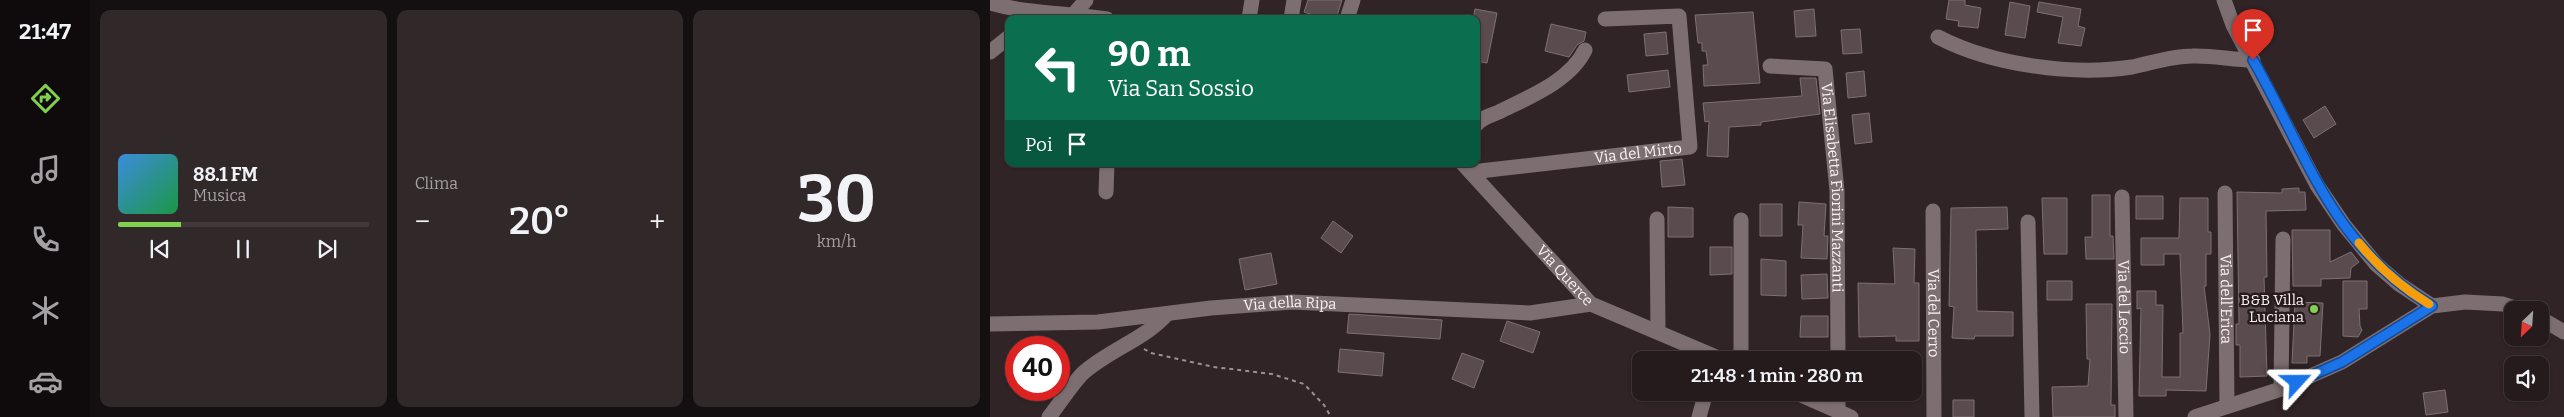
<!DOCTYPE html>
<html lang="it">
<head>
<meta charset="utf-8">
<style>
  :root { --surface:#251b1d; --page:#31282a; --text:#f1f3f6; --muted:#a3a1a4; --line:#42393b; --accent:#81d050 }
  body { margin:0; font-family:Bitter,serif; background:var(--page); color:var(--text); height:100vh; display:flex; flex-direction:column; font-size:19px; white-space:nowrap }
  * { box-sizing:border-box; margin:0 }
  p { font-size:16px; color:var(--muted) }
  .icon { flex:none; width:28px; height:28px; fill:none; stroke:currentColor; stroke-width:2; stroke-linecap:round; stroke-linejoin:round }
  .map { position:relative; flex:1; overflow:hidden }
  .sheet { display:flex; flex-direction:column; gap:10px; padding:10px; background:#140f10; width:900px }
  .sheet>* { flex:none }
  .banner { position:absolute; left:15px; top:15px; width:475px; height:152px; border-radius:10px; box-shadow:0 1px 4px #0004,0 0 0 1px var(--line); background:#0b6e4f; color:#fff; overflow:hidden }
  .needle { width:32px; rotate:205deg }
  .fabs { position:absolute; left:1514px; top:301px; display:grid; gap:10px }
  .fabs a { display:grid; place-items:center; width:45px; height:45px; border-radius:10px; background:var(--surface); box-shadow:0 1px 4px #0004,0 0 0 1px var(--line); font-size:25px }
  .speed { position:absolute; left:15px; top:336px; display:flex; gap:10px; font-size:25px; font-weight:700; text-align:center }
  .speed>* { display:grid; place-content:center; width:65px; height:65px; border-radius:50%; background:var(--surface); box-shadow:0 1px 4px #0004,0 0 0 1px var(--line); line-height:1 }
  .speed .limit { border:8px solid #d22; background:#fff; color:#111 }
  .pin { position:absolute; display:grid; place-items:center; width:42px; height:42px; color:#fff; margin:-51px -21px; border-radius:50% 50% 50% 0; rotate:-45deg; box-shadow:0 0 5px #0007 }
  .pin .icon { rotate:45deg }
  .me { position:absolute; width:55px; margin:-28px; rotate:66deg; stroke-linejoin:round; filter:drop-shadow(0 0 4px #0008) }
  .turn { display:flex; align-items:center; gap:18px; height:105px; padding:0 20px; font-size:22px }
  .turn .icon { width:65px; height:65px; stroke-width:2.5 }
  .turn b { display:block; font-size:35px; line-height:42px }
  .then { display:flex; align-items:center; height:48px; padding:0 20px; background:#0003; gap:10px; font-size:19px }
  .big { font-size:38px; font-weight:600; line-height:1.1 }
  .sheet .tile { flex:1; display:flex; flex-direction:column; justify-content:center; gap:8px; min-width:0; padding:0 18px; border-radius:10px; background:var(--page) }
  .sheet .dial { align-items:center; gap:0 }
  .dial b { font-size:65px; line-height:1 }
  .song { display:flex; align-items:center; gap:15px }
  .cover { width:60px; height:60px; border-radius:8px; background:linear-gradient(135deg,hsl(210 70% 55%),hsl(140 70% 35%)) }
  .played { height:5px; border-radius:2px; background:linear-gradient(90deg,var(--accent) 25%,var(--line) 25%) }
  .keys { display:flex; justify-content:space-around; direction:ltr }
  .heat { display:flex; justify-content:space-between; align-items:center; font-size:28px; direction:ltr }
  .sheet .tiles { flex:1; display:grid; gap:10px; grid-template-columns:repeat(3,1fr) }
  .trip { position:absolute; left:642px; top:351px; width:290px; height:50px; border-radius:10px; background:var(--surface); box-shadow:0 1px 4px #0004,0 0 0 1px var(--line); font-weight:600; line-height:50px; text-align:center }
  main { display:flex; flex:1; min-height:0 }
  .dock { display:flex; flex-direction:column; width:90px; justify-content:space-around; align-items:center; background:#0f0b0c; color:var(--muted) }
  .dock .icon { width:35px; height:35px }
  .dock .on { color:var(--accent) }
  .dock b { font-size:22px; color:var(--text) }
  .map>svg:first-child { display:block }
  .building { fill:#594b4e; stroke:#7e6f72 }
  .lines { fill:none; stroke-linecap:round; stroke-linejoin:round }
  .path { stroke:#9c9194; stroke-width:2; stroke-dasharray:4 4; stroke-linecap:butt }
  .minor { stroke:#7d6e71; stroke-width:15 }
  .route-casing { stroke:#114b97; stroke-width:12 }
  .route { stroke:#1a73e8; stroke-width:9 }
  .slow { stroke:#f59e0b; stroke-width:9 }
  .poi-dot { fill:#81d050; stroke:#271b1e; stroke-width:2 }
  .labels { text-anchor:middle; stroke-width:5; stroke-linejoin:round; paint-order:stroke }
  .street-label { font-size:15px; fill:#faf1f3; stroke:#271b1e }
  .poi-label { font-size:15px; fill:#faf1f3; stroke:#271b1e; text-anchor:end }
</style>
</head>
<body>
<main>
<nav class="dock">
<b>21:47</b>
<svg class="icon on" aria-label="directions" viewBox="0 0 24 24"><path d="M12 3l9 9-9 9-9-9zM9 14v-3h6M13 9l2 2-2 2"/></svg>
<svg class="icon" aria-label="music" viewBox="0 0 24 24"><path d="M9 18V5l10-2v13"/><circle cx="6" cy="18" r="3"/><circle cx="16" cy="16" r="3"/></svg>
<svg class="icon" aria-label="phone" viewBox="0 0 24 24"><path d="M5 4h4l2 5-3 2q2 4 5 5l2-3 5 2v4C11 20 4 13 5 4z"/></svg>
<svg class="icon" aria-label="climate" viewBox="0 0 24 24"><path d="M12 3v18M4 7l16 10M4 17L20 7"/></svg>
<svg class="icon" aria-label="car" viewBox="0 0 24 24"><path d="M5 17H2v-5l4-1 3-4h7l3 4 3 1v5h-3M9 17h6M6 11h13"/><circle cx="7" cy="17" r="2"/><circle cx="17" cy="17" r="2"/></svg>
</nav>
<section class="sheet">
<div class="tiles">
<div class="tile">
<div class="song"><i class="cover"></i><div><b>88.1 FM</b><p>Musica</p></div></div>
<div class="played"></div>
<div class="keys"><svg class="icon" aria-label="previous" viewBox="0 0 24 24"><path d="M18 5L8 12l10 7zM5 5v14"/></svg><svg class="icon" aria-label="pause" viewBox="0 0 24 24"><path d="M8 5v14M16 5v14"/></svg><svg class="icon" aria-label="next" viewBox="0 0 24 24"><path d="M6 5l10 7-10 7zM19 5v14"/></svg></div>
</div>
<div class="tile"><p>Clima</p>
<div class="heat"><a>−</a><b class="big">20°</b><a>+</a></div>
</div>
<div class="tile dial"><b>30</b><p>km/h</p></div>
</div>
</section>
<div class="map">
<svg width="1574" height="417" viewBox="0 0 1574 417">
  <rect width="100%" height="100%" fill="#312427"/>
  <path class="building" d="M 318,0 L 352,0 L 346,19 L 335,19 L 314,12 Z
    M 959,0 L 975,0 L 975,5 L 991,8 L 988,28 L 968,26 L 969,21 L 956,19 Z
    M 1020,2 L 1040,6 L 1035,38 L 1015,35 Z
    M 1049,2 L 1091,9 L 1088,26 L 1095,28 L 1091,46 L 1068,43 L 1073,17 L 1047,12 Z
    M 485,9 L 507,13 L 497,63 L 486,61 L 486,19 L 483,19 Z
    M 824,9 L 826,36 L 806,37 L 804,11 Z
    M 763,12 L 770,83 L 714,86 L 713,65 L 718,65 L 716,51 L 712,51 L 712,43 L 708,43 L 705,15 Z
    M 561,24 L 596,32 L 594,41 L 587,45 L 579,57 L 555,51 Z
    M 870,29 L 872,53 L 853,54 L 851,30 Z
    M 676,32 L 678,54 L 656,56 L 654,34 Z
    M 678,70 L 680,87 L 639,92 L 637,75 Z
    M 874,71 L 876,96 L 858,98 L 856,73 Z
    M 810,78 L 826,78 L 830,114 L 771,122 L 771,125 L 739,127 L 738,157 L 717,156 L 719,121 L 715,122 L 713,103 L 812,96 Z
    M 1335,106 L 1346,124 L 1324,138 L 1313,120 Z
    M 879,113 L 882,142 L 865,144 L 862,115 Z
    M 692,159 L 695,185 L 672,187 L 670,161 Z
    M 1309,188 L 1309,192 L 1315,192 L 1316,210 L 1276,211 L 1277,277 L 1274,277 L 1277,376 L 1250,377 L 1250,345 L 1246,345 L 1246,324 L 1249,324 L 1247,192 L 1292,193 L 1292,189 Z
    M 1102,195 L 1120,195 L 1120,236 L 1123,236 L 1124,259 L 1096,259 L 1095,237 L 1102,237 Z
    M 1146,196 L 1173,196 L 1173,219 L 1146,219 Z
    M 1052,198 L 1077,198 L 1077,254 L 1054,254 Z
    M 1190,198 L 1218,198 L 1218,232 L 1221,232 L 1221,254 L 1216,254 L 1216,286 L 1214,286 L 1220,334 L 1216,391 L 1176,390 L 1176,396 L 1149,396 L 1151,308 L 1147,309 L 1147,291 L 1166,291 L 1166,305 L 1173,305 L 1172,377 L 1190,377 L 1190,333 L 1193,333 L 1190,254 L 1174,254 L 1174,265 L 1151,265 L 1151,238 L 1189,238 Z
    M 809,202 L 836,204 L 834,236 L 838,236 L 837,259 L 811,258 L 813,225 L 808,225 Z
    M 770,204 L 792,204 L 792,236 L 770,236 Z
    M 678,207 L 703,208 L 703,237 L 678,237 Z
    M 1017,207 L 1018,229 L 986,230 L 987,311 L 1023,312 L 1023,336 L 985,336 L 984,339 L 962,338 L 964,307 L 959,306 L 961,208 Z
    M 343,221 L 363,236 L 351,253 L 331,238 Z
    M 1302,230 L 1340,230 L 1340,262 L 1361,252 L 1369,262 L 1361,268 L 1360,278 L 1331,279 L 1331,286 L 1303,286 Z
    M 720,247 L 742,247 L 742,274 L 720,275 Z
    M 903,248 L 925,249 L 924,283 L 929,283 L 929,341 L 906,341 L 906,336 L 869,337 L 868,283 L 905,284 Z
    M 281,253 L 287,284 L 255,290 L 249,259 Z
    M 771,259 L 796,261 L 796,296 L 771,295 Z
    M 837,274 L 838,298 L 812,299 L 811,275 Z
    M 1057,281 L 1082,281 L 1082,300 L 1057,300 Z
    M 1353,281 L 1377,281 L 1377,309 L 1369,309 L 1370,326 L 1372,330 L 1368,337 L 1353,336 Z
    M 1305,302 L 1333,303 L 1330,356 L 1317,356 L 1317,363 L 1302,363 Z
    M 1096,304 L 1122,304 L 1121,405 L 1125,405 L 1125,417 L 1063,417 L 1062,387 L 1098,386 L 1100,359 L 1097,359 Z
    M 359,314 L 452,320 L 450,339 L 357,333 Z
    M 811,316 L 838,316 L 838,337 L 810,337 Z
    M 517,321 L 550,332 L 543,353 L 510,341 Z
    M 350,349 L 394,353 L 392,376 L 348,372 Z
    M 472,353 L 494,361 L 484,388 L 462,379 Z
    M 1455,390 L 1458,412 L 1436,415 L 1433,393 Z
    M 963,400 L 984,400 L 984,417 L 963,417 Z"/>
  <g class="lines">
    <path class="path" d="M 154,349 L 161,353 L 224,367 L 282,374 L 314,384 L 334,405 L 341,417"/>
    <g class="minor">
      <path d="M 1234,0 L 1243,25 L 1327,185 L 1354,225 L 1386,264 L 1409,284 L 1442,306"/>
      <path d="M 0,3 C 38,14 78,13 117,19"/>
      <path d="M 84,14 L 96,0"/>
      <path d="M 259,19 L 262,0"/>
      <path d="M 301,19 L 304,0"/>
      <path d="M 357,19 L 363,0"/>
      <path d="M 948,37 C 1002,65 1082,76 1142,67 C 1162,63 1181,56 1202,56 C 1222,55 1243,60 1263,60"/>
      <path d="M 0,52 L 19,37"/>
      <path id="s1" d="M 780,66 L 835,69 L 847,191 L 848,360"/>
      <path d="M 486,125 C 492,117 500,116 509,112 C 539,97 580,81 595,50"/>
      <path id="s2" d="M 473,164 L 601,304 L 733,360"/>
      <path id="s3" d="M 481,172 L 700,147 L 689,16 L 615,19"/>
      <path d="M 116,192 L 117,164"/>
      <path id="s4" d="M 1235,193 L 1237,406"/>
      <path id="s5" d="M 1132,197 L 1136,417"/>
      <path id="s6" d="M 943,211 L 944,417"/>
      <path d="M 667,219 L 668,332"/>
      <path d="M 751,220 L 751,360"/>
      <path d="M 1038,222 L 1042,417"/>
      <path d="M 1550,318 L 1574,332"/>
      <path id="s7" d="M 0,324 L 108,322 L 221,308 L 302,302 L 540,313 L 601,304"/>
      <path d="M 1291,389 L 1293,239"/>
      <path d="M 804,392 L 861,417"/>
      <path d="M 848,392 L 848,412"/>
      <path d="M 59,417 C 70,403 80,387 92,374 C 118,350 154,340 177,314"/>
      <path d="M 709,417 L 716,392"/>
      <path d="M 1205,417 L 1291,389 L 1352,362 L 1442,306 L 1475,302 L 1513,304 L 1531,310"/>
    </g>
  </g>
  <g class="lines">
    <g class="route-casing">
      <path id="route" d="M 1263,60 C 1318,156 1341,245 1442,306 L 1352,362 L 1307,382"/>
    </g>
    <use href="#route" class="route"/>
    <path class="slow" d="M 1369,243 C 1389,268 1411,287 1439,304"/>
  </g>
  <circle class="poi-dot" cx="1324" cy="309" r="5"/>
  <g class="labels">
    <g class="street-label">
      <text dy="5" stroke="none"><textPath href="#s3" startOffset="168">Via del Mirto</textPath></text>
      <text dy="5" stroke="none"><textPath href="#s1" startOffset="174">Via Elisabetta Fiorini Mazzanti</textPath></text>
      <text dy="5" stroke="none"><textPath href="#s2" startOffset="151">Via Querce</textPath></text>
      <text dy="5" stroke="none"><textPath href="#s4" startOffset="106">Via dell'Erica</textPath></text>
      <text dy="5" stroke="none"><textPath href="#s7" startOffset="301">Via della Ripa</textPath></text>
      <text dy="5" stroke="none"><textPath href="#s5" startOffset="110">Via del Leccio</textPath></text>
      <text dy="5" stroke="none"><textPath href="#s6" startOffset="102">Via del Cerro</textPath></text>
    </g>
    <g class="poi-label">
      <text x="1314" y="305">B&amp;B Villa<tspan x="1314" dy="17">Luciana</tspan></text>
    </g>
  </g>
</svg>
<div class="fabs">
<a><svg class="needle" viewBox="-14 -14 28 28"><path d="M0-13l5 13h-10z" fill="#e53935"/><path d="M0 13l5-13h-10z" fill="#a3a1a4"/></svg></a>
<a><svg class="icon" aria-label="sound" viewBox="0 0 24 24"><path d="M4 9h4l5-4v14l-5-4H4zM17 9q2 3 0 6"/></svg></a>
</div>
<div class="speed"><div class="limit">40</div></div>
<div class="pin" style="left:1263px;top:60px;background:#d93025"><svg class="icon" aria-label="arrive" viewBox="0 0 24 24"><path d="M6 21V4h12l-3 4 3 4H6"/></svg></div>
<svg class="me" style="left:1307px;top:382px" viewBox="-20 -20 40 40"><path d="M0-17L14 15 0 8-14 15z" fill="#1a73e8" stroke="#fff" stroke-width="4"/></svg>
<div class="trip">21:48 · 1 min · 280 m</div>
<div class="banner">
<div class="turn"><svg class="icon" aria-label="left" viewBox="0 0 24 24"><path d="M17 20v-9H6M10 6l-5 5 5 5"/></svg><div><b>90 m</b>Via San Sossio</div></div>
<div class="then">Poi<svg class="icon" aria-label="arrive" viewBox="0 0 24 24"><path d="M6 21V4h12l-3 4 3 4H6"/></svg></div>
</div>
</div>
</main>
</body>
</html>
